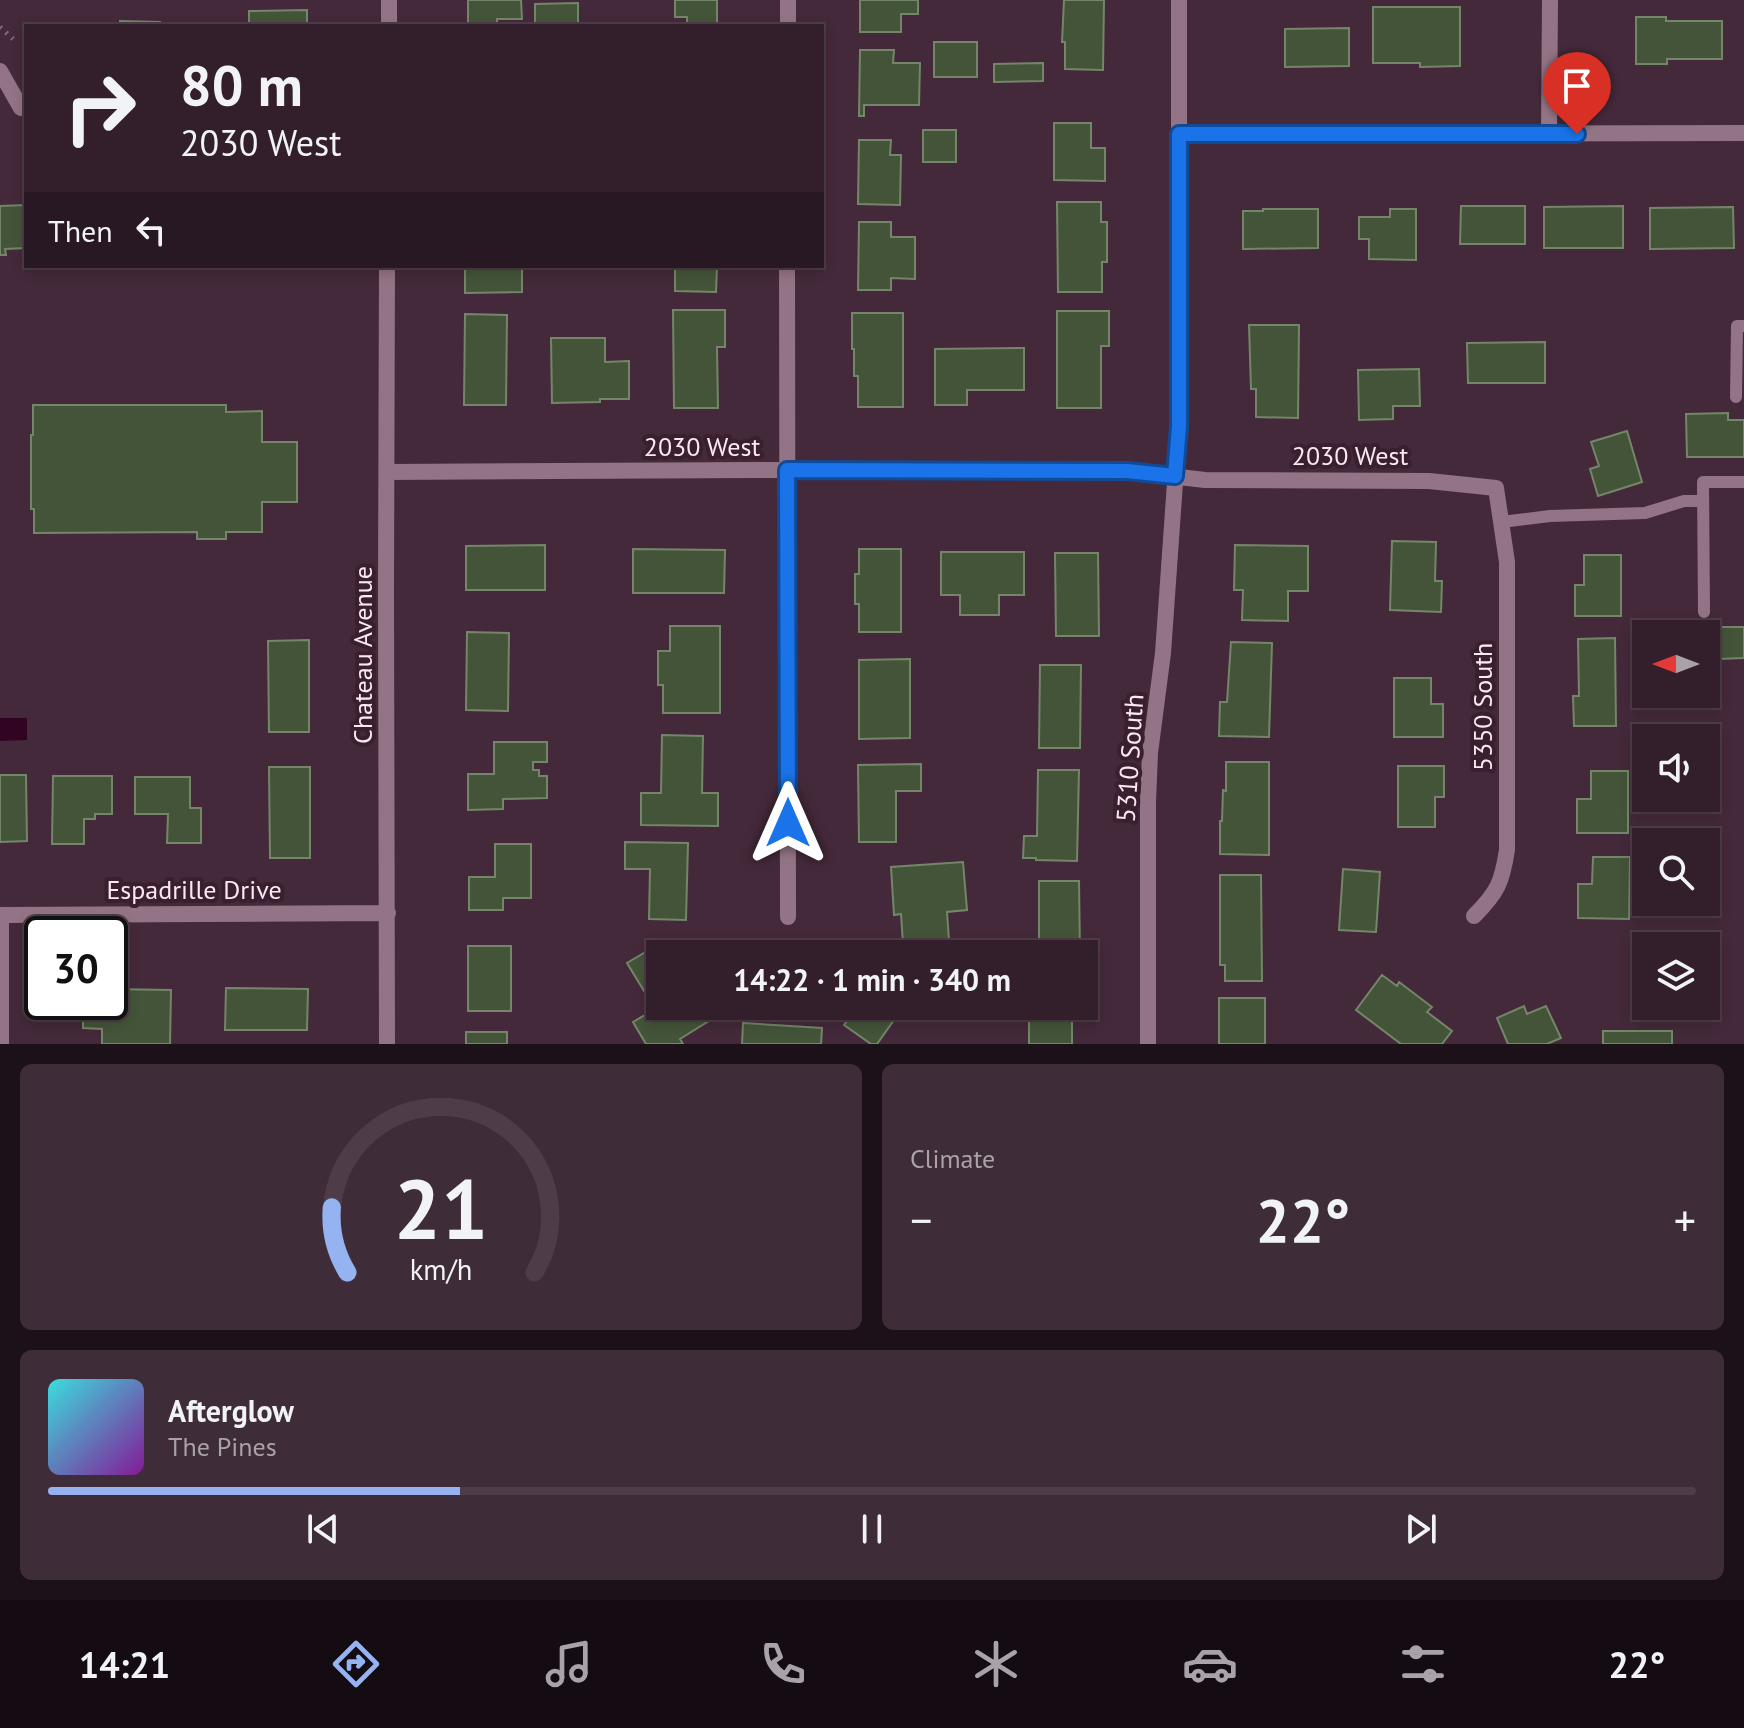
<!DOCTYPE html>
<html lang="en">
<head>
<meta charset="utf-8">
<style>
  :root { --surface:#331f2c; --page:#3e2c38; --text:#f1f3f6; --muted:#a9a2a9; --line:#4e3d48; --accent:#95b2f1 }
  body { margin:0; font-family:"PT Sans",sans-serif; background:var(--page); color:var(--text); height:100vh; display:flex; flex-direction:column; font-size:30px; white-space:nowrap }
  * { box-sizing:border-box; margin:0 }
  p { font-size:26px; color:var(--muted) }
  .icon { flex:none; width:44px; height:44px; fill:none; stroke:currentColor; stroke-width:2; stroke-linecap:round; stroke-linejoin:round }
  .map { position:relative; height:1044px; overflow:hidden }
  .sheet { display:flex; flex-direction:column; gap:20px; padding:20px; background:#1c1118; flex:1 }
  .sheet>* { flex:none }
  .hud { position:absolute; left:24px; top:24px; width:800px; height:244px; border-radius:0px; box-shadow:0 4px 12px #0003,0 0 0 2px var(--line); background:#331f2c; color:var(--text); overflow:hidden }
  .needle { width:52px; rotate:270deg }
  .buttons { position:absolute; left:1632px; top:620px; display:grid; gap:16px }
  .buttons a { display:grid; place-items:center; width:88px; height:88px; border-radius:0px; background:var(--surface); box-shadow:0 4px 12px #0003,0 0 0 2px var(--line); font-size:40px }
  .speed { position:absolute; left:24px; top:916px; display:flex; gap:16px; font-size:40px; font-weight:700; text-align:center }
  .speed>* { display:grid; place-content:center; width:104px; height:104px; border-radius:50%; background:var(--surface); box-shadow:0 4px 12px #0003,0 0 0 2px var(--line); line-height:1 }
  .speed .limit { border:4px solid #111; border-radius:12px; background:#fff; color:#111 }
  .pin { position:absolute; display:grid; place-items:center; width:68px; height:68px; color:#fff; margin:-82px -34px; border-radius:50% 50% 50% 0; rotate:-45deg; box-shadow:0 0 8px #0007 }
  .pin .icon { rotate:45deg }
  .me { position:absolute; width:88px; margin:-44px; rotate:0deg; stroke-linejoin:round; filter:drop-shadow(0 0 6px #0008) }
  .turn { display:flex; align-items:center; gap:28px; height:168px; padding:0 24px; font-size:36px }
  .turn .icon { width:104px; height:104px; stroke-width:2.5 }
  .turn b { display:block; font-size:56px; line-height:68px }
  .then { display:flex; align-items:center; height:76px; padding:0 24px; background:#0003; gap:16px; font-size:30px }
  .big { font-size:60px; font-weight:600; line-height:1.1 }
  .sheet .tile { flex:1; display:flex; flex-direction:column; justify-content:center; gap:12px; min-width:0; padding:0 28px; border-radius:12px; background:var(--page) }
  .sheet .dial { align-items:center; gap:0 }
  .dial svg { height:208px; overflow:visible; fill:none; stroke:var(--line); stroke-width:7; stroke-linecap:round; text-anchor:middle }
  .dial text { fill:var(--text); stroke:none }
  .song { display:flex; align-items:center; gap:24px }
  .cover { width:96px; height:96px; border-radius:12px; background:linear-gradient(135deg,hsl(180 70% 55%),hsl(290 70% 35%)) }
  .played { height:8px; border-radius:4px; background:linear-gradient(90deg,var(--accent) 25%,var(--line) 25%) }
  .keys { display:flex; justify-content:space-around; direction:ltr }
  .heat { display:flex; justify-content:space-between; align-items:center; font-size:44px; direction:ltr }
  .sheet .tiles { flex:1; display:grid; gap:20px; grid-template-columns:1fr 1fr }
  .tile:last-child { grid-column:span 2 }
  .trip { position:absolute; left:646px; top:940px; width:452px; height:80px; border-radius:0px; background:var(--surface); box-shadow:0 4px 12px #0003,0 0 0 2px var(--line); font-weight:600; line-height:80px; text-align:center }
  .tabs { display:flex; height:128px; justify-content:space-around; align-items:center; background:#140c12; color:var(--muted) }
  .tabs .icon { width:56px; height:56px }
  .tabs .selected { color:var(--accent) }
  .tabs b { font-size:36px; color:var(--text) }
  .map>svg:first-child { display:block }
  .water { fill:#310424 }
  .building { fill:#445439; stroke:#748669; stroke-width:2 }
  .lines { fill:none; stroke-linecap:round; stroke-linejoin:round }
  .path { stroke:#826a79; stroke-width:5; stroke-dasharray:2 6; stroke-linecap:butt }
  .service { stroke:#937486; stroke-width:12 }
  .minor { stroke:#937486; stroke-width:16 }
  .route-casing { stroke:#114b97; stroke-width:20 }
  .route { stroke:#1a73e8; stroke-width:14 }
  .labels { text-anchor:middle; stroke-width:8; stroke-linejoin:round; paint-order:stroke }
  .street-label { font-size:26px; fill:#fae8f2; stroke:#391f30 }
</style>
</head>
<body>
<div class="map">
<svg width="1744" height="1044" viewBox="0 0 1744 1044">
  <rect width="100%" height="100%" fill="#44293a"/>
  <path class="water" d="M 0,718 L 27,718 L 27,740 L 0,741 Z"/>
  <path class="building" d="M 468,0 L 521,0 L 522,19 L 497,19 L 497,26 L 468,26 Z
    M 675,0 L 717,0 L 717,26 L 687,26 L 687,17 L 675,17 Z
    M 860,0 L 918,0 L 918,14 L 901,14 L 901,32 L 860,32 Z
    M 1064,0 L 1104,0 L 1103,70 L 1065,69 L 1065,42 L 1062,42 Z
    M 578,3 L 578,26 L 535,26 L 535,4 Z
    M 1373,7 L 1460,7 L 1460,66 L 1420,67 L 1420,63 L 1373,63 Z
    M 307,10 L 307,26 L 249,26 L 249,11 Z
    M 1636,17 L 1666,17 L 1666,21 L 1722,21 L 1722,59 L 1667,59 L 1667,64 L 1636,64 Z
    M 120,21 L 160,22 L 160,26 L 120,26 Z
    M 1349,28 L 1349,66 L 1285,67 L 1285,29 Z
    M 934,42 L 977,42 L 977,77 L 934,77 Z
    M 860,50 L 894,50 L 893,63 L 920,63 L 919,105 L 864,105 L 864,116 L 859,116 Z
    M 1043,63 L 1043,81 L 994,82 L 994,64 Z
    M 1054,123 L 1091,123 L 1091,148 L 1105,148 L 1105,181 L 1054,180 Z
    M 923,130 L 956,130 L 956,162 L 923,162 Z
    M 859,140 L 891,140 L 890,155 L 901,155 L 900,205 L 858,204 Z
    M 1057,202 L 1101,202 L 1101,222 L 1107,222 L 1107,262 L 1102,262 L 1102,292 L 1058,292 Z
    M 26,205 L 26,248 L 5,249 L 6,255 L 0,255 L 0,206 Z
    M 1461,206 L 1525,206 L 1525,244 L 1460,244 Z
    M 1623,206 L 1623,248 L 1544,248 L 1544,207 Z
    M 1733,207 L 1734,248 L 1650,249 L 1650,208 Z
    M 1263,209 L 1318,209 L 1318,248 L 1243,249 L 1243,211 L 1263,211 Z
    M 1390,209 L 1416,209 L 1416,260 L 1369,259 L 1369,239 L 1359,239 L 1359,217 L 1390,217 Z
    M 859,222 L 891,222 L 891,237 L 915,237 L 915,279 L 891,278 L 891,290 L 858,290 Z
    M 465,266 L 522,266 L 522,292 L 465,293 Z
    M 675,266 L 717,266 L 716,292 L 675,291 Z
    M 673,310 L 725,310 L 725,347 L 717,347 L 718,408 L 674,408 Z
    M 1057,311 L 1109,311 L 1109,346 L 1101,346 L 1101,408 L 1057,408 Z
    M 852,313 L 903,313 L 903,407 L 858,407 L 858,376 L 854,376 L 854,349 L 852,349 Z
    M 465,314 L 507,315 L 506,405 L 464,405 Z
    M 1249,325 L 1299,325 L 1298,418 L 1256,417 L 1256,389 L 1251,389 Z
    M 551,338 L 605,338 L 605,362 L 629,361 L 629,399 L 600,399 L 600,402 L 552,403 Z
    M 1545,342 L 1545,383 L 1468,383 L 1467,343 Z
    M 1024,348 L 1024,390 L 967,390 L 967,405 L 935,405 L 935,349 Z
    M 1419,369 L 1420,406 L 1393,406 L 1393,419 L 1359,420 L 1358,370 Z
    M 33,405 L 226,405 L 226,412 L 262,411 L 262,442 L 297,442 L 297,502 L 262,502 L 262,532 L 226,532 L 226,539 L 197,539 L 197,532 L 34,533 L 34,509 L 31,509 L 31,435 L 33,435 Z
    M 1728,413 L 1728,420 L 1744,420 L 1744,457 L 1687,457 L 1686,414 Z
    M 1627,431 L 1642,482 L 1598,496 L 1590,469 L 1599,466 L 1591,442 Z
    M 1392,541 L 1436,542 L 1435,581 L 1442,581 L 1441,612 L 1390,610 Z
    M 545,545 L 545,590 L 466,590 L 466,546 Z
    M 1235,545 L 1308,546 L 1308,591 L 1288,591 L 1288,621 L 1242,620 L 1243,590 L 1234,590 Z
    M 633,549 L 725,550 L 724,593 L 633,593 Z
    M 859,549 L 901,549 L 901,632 L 859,632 L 859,604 L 855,604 L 855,574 L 859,574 Z
    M 941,552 L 1024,552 L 1024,595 L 999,595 L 999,615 L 960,615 L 960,595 L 941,595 Z
    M 1055,553 L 1098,553 L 1099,636 L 1056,636 Z
    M 1584,555 L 1621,555 L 1621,616 L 1575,616 L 1575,585 L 1584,585 Z
    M 670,626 L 720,626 L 720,713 L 663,713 L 663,685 L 658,685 L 658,651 L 670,651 Z
    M 1718,627 L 1744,627 L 1744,658 L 1719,659 Z
    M 467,632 L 509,633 L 508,711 L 466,710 Z
    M 1615,638 L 1616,726 L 1574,726 L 1573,696 L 1579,696 L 1578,639 Z
    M 309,640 L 309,732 L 269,732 L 268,641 Z
    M 1231,642 L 1272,643 L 1269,737 L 1219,736 L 1220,702 L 1227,702 Z
    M 910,659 L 910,738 L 859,739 L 859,660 Z
    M 1040,665 L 1081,665 L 1080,748 L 1039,748 Z
    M 1394,678 L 1431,678 L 1431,704 L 1443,704 L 1443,737 L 1394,737 Z
    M 662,735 L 703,736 L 702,793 L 718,793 L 718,826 L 641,825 L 641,793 L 661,793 Z
    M 494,742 L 547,742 L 547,762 L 533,762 L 533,770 L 539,770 L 539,776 L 547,776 L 547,798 L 503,799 L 503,809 L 468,810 L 468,774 L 494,774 Z
    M 1226,762 L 1269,762 L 1269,855 L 1220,854 L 1220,821 L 1222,821 L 1223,790 L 1226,791 Z
    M 921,764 L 921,791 L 896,791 L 896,842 L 859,842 L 858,765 Z
    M 1398,766 L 1444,766 L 1444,797 L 1435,797 L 1435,827 L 1398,827 Z
    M 269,767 L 310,767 L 310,858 L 270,858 Z
    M 1038,770 L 1079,770 L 1077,861 L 1036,860 L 1036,858 L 1023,858 L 1024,836 L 1037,836 Z
    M 1591,771 L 1628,771 L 1628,833 L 1577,833 L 1577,799 L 1591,799 Z
    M 0,775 L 26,775 L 27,841 L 0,842 Z
    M 53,776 L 112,776 L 112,814 L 95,814 L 95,819 L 84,819 L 84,844 L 52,844 Z
    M 135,777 L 190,777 L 190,808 L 201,808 L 201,843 L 167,843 L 168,814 L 135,814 Z
    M 625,842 L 688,843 L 686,920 L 649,919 L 650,869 L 625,869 Z
    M 495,844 L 531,844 L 531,898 L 503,898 L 503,910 L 469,910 L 469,877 L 495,877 Z
    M 1593,857 L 1630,857 L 1629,919 L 1578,918 L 1578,884 L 1592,884 Z
    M 963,862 L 967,910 L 947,912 L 949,941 L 903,944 L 901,914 L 894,915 L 891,867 Z
    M 1343,869 L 1380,872 L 1376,932 L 1339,930 Z
    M 1220,875 L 1261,875 L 1262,981 L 1225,981 L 1225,965 L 1220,965 Z
    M 1039,881 L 1079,881 L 1080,954 L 1039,954 Z
    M 664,941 L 671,954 L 660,954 L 660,1006 L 711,1006 L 717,1016 L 680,1039 L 683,1044 L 646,1044 L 633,1022 L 655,1009 L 627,963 Z
    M 468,946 L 511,946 L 511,1011 L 468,1011 Z
    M 1382,975 L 1397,986 L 1399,982 L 1432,1007 L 1427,1012 L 1452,1031 L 1442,1044 L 1401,1044 L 1356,1010 Z
    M 226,988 L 308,989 L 307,1030 L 225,1030 Z
    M 110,989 L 171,990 L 170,1044 L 102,1044 L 102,1029 L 83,1028 L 83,1002 L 110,1002 Z
    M 1219,998 L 1265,998 L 1265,1044 L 1219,1044 Z
    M 858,1006 L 934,1006 L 924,1021 L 904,1006 L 877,1044 L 871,1044 L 844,1025 Z
    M 1029,1006 L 1072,1006 L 1072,1044 L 1029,1044 Z
    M 1524,1006 L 1527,1014 L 1546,1006 L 1561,1038 L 1547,1044 L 1508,1044 L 1497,1018 Z
    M 743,1023 L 822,1028 L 821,1044 L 742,1044 Z
    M 1603,1031 L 1672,1031 L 1672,1044 L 1603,1044 Z
    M 466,1032 L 507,1032 L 507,1044 L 466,1044 Z"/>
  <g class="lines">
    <path class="path" d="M 0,27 L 13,39"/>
    <path class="service" d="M 1736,397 L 1737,326 L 1744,326
      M 1501,522 L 1550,516 L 1645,513 L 1684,501 L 1703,501
      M 1704,612 L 1703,482 L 1744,482"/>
    <path class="minor" d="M 389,26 L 389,0
      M 788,26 L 788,0
      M 0,71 L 21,108
      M 1179,134 L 1744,133
      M 1549,134 L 1550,0
      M 387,266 L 386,588 L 387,1044
      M 787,266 L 788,917
      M 387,472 L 757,470 L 1127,471 L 1205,480 L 1429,481 L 1496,488 L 1507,562 L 1507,850 C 1502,882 1498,892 1474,916
      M 0,915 L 388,913
      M 1,1044 L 1,915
      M 1148,1044 L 1148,802 L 1150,753 L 1163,653 L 1179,426 L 1179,0"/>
  </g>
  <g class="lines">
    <g class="route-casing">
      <path id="route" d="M 788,823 L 787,470 L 1127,471 L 1175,476 L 1179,426 L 1179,134 L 1577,134"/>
    </g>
    <use href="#route" class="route"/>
  </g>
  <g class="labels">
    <g class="street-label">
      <text x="702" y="456">2030 West</text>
      <text x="1350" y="465">2030 West</text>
      <text transform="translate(363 655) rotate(-90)" y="9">Chateau Avenue</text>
      <text transform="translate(1483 707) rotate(-90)" y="9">5350 South</text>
      <text transform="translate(1130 758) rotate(-86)" y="9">5310 South</text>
      <text x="194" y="899">Espadrille Drive</text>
    </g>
  </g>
</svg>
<div class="buttons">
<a><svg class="needle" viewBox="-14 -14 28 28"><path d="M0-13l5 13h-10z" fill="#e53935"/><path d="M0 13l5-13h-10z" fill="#a9a2a9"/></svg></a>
<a><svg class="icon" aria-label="sound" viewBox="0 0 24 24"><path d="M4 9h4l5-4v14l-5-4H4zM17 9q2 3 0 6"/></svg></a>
<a><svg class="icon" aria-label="search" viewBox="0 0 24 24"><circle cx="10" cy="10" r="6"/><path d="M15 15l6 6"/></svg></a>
<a><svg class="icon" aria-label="layers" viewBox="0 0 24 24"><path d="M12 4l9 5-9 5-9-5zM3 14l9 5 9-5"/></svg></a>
</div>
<div class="speed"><div class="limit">30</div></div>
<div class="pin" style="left:1577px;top:134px;background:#d93025"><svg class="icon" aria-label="arrive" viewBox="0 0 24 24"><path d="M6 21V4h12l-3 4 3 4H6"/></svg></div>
<svg class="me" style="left:788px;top:823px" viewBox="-20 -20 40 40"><path d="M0-17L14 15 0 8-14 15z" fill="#1a73e8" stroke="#fff" stroke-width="4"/></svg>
<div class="trip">14:22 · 1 min · 340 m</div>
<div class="hud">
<div class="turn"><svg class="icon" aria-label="right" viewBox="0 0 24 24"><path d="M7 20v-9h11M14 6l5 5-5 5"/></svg><div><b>80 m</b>2030 West</div></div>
<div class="then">Then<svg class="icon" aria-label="left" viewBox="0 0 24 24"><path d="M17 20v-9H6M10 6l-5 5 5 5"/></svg></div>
</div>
</div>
<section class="sheet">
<div class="tiles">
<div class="tile dial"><svg viewBox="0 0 100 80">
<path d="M14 69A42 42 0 1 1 86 69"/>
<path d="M14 69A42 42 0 0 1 8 44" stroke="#95b2f1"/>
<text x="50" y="56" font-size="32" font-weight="700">21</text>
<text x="50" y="72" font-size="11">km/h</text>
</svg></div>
<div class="tile"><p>Climate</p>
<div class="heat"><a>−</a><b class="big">22°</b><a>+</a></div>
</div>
<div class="tile">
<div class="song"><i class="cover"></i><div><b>Afterglow</b><p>The Pines</p></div></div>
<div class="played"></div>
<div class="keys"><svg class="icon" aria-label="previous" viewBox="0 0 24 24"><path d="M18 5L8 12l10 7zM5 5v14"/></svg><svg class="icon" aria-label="pause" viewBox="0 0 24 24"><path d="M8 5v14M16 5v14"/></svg><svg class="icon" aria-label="next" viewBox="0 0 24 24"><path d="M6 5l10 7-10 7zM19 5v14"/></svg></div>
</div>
</div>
</section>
<nav class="tabs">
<b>14:21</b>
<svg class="icon selected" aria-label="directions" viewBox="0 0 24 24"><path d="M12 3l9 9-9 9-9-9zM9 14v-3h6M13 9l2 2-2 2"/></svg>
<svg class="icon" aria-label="music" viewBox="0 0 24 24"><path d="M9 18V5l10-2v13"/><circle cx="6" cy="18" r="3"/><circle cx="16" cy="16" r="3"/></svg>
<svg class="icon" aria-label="phone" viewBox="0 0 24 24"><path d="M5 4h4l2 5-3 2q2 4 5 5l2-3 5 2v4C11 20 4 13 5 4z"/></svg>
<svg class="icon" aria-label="climate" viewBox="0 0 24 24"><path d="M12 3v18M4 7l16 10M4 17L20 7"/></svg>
<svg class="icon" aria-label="car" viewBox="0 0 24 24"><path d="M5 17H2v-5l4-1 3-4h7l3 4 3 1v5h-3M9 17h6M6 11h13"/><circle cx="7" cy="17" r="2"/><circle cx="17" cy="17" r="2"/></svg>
<svg class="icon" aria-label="filters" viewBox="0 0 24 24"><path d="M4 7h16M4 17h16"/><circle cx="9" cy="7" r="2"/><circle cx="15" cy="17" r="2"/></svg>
<b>22°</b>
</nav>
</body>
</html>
